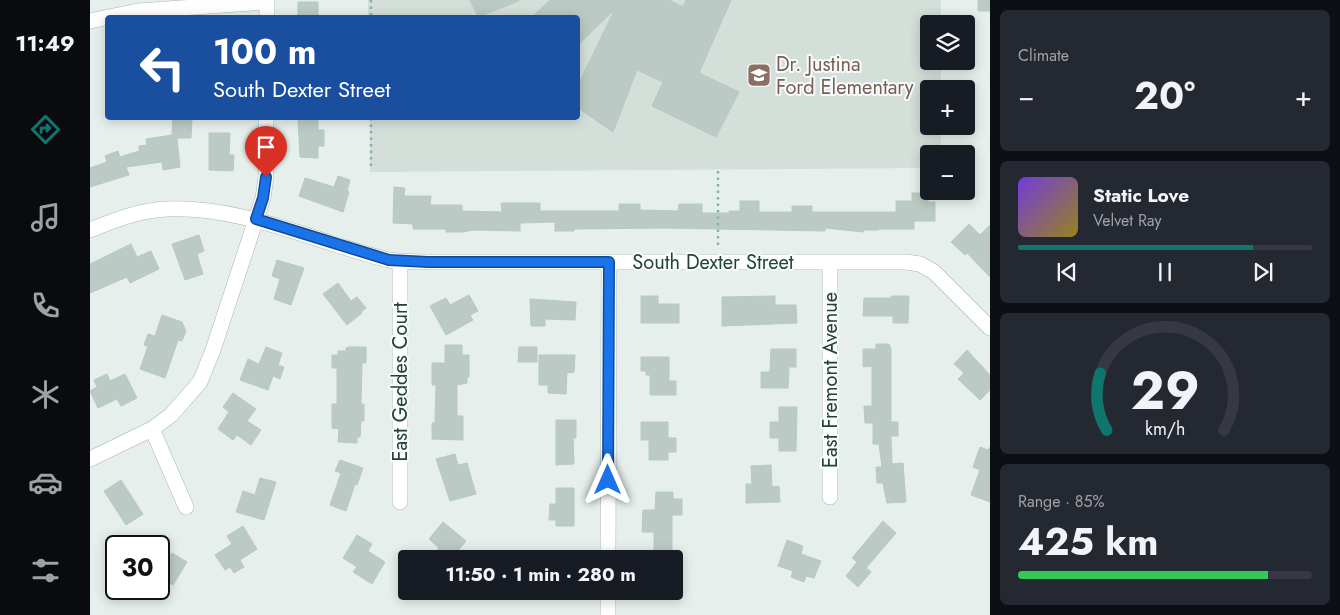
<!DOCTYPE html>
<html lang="en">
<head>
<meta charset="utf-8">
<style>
  :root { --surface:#171b24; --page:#242831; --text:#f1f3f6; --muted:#9ea1a6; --line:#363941; --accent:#0f766e }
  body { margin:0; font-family:Jost,sans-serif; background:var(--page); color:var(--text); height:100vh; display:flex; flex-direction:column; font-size:19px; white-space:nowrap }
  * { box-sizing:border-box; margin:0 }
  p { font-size:16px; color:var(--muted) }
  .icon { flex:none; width:28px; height:28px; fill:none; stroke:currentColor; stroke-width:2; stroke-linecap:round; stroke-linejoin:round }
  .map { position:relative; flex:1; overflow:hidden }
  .side { display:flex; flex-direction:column; gap:10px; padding:10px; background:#0d0f14; width:350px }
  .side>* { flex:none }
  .top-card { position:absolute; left:15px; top:15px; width:475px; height:105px; border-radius:5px; box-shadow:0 2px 12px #0003; background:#1a4fa0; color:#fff; overflow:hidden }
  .buttons { position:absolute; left:830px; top:15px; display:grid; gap:10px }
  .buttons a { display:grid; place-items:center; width:55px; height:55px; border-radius:5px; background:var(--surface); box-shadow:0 2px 12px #0003; font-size:25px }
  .speed { position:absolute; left:15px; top:535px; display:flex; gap:10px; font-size:25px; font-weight:700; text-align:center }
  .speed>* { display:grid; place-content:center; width:65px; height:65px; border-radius:50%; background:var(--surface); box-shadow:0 2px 12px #0003; line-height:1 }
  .speed .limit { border:2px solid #111; border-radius:8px; background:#fff; color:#111 }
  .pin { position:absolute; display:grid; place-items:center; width:42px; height:42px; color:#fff; margin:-51px -21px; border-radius:50% 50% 50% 0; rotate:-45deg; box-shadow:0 0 5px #0007 }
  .pin .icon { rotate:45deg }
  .me { position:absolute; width:55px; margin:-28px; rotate:0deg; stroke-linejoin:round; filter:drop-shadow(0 0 4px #0008) }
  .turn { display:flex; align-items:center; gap:18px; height:105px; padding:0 25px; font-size:22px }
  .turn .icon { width:65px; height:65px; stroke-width:2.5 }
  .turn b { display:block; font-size:35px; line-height:42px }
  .big { font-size:38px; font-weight:700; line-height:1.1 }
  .side .card { flex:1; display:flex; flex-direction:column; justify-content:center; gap:8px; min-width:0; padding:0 18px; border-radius:8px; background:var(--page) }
  .side .dial { align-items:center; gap:0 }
  .dial svg { height:130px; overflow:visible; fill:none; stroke:var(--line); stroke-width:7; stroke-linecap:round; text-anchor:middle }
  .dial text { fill:var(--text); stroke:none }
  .song { display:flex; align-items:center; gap:15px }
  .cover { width:60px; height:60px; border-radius:8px; background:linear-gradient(135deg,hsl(260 70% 55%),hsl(50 70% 35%)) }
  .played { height:5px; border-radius:2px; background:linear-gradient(90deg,var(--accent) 80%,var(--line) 80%) }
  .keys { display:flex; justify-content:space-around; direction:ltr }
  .heat { display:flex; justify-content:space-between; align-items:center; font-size:28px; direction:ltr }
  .charge { height:8px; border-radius:4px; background:linear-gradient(90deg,#34c759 85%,var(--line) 0) }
  .trip { position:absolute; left:308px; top:550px; width:285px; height:50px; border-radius:5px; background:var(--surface); box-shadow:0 2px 12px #0003; font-weight:700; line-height:50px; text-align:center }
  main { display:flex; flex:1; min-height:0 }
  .tab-bar { display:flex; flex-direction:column; width:90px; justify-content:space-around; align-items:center; background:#090b0e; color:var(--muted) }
  .tab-bar .icon { width:35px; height:35px }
  .tab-bar .current { color:var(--accent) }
  .tab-bar b { font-size:22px; color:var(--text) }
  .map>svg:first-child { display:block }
  .built { fill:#d4dfda }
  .building { fill:#bbcac4; stroke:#b8c9c2 }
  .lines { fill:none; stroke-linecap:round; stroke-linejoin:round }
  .minor-casing { stroke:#a8b8b2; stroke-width:16 }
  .path { stroke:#86b3a5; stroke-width:2.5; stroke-dasharray:2.5 4; stroke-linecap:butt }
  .minor { stroke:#fff; stroke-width:15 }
  .route-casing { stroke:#114b97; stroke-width:12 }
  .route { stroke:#1a73e8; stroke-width:9 }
  .labels { text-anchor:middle; stroke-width:4; stroke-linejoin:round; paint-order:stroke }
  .education-label { font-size:20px; fill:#785e54; stroke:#f7fbf9; text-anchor:start }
  .street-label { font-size:20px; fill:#24423a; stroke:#f7fbf9 }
</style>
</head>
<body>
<main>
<nav class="tab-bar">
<b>11:49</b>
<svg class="icon current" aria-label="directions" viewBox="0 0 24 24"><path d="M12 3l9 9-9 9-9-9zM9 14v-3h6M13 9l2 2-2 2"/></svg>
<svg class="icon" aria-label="music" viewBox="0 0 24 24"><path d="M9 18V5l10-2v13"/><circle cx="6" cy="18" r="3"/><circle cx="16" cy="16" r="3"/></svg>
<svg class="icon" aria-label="phone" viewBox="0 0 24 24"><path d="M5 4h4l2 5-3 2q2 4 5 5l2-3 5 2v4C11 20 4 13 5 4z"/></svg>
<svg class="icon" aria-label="climate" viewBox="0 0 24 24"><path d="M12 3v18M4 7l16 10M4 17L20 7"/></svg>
<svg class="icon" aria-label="car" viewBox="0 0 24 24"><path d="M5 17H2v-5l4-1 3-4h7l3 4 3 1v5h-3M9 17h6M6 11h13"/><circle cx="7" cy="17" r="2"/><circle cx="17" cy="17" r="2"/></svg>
<svg class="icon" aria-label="filters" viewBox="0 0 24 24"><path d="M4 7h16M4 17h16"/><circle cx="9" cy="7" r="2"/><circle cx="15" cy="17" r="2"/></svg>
</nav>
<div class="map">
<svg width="900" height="615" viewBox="0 0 900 615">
  <rect width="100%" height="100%" fill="#e6efeb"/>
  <path class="built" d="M 278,0 L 851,0 L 851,24 L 839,24 L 839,61 L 851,61 L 851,89 L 839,89 L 839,126 L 851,126 L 851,154 L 839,154 L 839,168 L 280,172 L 280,118 L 488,118 L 488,18 L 278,17 Z"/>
  <path class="building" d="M 380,0 L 429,0 L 429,1 L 388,17 Z
    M 460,0 L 579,0 L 593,7 L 596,0 L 641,0 L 609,73 L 649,92 L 626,137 L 562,106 L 573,82 L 547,70 L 523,132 L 488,108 L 488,85 L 525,9 L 488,45 L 488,18 L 441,18 Z
    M 888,0 L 900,0 L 900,11 L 888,11 Z
    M 208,2 L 228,2 L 228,18 L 208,18 Z
    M 83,118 L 102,118 L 101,138 L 87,138 L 90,167 L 73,170 L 72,162 L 36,167 L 39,175 L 0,187 L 0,168 L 17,162 L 15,156 L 28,151 L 30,157 L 49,151 L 49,146 L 57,145 L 56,139 L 82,135 Z
    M 208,118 L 228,118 L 228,130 L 234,130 L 234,146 L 228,146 L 228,158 L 210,157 Z
    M 119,133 L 140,133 L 139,155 L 144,155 L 143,171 L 119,170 Z
    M 248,176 L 260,180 L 257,191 L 259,192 L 253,212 L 209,196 L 215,178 L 244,187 Z
    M 304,187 L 315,188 L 314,196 L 341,196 L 340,205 L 372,205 L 372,211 L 412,212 L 411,203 L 450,203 L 450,211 L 529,211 L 529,204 L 550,204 L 550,210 L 588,211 L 589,204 L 612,204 L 612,213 L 639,213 L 639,211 L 650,211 L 650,201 L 669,201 L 669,212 L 702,212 L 702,206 L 722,206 L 722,212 L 806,212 L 806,201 L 822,201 L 822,193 L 838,193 L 838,202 L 845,202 L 845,221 L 824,221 L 824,229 L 789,229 L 789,230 L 773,230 L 773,232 L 735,228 L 735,231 L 574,228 L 484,229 L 484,231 L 465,231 L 465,222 L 430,223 L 430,231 L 383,230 L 374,232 L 356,232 L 356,229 L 323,229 L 323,224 L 303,223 Z
    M 879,224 L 890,235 L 900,225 L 900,277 L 877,253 L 875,255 L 861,242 Z
    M 109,235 L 114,251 L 107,254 L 113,274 L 95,280 L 82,244 Z
    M 41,244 L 47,257 L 61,251 L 69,269 L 40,283 L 37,277 L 0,293 L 0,264 Z
    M 187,260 L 214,268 L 201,305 L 184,299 L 190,279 L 182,276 Z
    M 248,283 L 261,301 L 267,297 L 276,308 L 271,312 L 272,313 L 257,325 L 233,294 Z
    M 379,295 L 388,311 L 380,315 L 383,320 L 356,335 L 340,306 L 356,298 L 360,305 Z
    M 551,296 L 568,296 L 568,304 L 589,304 L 589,323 L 551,323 Z
    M 685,296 L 685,305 L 706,305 L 707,323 L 632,326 L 632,297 Z
    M 801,296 L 819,296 L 818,323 L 803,323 L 803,316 L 773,316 L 774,298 L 801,298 Z
    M 440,299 L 486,302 L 485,320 L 455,319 L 455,326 L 441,326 Z
    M 72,315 L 92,322 L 96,331 L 92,341 L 88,340 L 75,378 L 50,369 L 58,346 L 54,345 L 58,334 L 65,336 Z
    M 786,344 L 799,344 L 801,349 L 801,422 L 808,422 L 808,436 L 801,436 L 802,464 L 813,463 L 816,502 L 797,503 L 793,483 L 787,483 L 786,467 L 792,467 L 789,444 L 783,444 L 783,423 L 775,423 L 774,406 L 782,406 L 782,366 L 773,367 L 773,349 L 786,349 Z
    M 355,345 L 372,345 L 372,355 L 379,355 L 379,377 L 377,377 L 377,383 L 367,385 L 367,416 L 373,416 L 373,440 L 342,439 L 342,423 L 345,423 L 346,385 L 342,385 L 342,363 L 355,363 Z
    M 176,347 L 192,353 L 188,365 L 194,367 L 190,379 L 183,376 L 178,390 L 150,380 L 158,359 L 169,364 Z
    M 259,347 L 276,347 L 276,363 L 272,363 L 271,404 L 274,404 L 274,421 L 271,421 L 270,437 L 267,437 L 267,443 L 248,442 L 249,429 L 242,428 L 242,404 L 247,404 L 247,368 L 242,368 L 242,355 L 248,355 L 248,351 L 256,351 L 256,348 Z
    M 429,347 L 447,347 L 447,362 L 428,362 Z
    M 681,349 L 706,349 L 706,367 L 699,367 L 698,388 L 671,388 L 671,372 L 680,372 Z
    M 877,350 L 900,375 L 900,390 L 890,400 L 868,379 L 874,373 L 864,364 Z
    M 449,355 L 485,355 L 484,372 L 477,373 L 476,394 L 458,393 L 458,385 L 449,385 Z
    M 551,357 L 579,357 L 579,381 L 586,381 L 586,395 L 560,395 L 560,375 L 556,375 L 556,371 L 551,371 Z
    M 17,374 L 20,381 L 35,374 L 47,398 L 31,406 L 27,399 L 8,408 L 0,391 L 7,387 L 4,380 Z
    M 143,393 L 166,409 L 157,421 L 171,430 L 161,445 L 147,435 L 143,440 L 128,429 L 139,412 L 133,407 Z
    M 689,407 L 707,407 L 706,451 L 689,451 L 689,438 L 680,438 L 680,422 L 689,422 Z
    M 466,420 L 486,420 L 486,438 L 483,438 L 484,464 L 466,465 Z
    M 551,422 L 578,422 L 578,438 L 586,438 L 586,452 L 578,452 L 578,460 L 559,460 L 559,440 L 551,440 Z
    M 890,447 L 898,450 L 900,447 L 900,502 L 881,495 L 890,470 L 883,467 Z
    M 365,454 L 368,465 L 377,463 L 386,494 L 360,501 L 346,459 Z
    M 250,460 L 273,468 L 267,485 L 265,484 L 256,511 L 240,505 L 251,473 L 245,471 Z
    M 681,465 L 682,487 L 689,486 L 690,502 L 656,503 L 656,484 L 662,484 L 661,466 Z
    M 170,478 L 186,482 L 174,520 L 146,512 L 153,491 L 165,495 Z
    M 31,480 L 53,514 L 36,525 L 14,491 Z
    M 466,488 L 484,488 L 484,526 L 466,526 L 466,520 L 459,520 L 460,504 L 466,504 Z
    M 566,492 L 583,492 L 583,499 L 592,499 L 592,515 L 582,515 L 582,559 L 564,559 L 564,532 L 552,532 L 553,510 L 565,510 Z
    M 793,521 L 806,533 L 776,568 L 781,572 L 768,587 L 756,576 L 767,562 L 762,558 Z
    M 353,522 L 376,541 L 361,559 L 340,559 L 349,548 L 339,539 Z
    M 153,526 L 167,549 L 150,560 L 154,567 L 144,573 L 140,567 L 135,570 L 125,555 L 142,544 L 137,536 Z
    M 267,535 L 282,544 L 278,551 L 295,562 L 282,584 L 263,572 L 267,567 L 253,558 Z
    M 697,540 L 713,546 L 711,554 L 731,561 L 724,578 L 716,576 L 714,582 L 701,577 L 703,571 L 688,566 Z
    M 82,553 L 97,562 L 83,585 L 69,577 L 69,554 L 78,560 Z"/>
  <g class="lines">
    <g class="minor-casing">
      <path id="minor" d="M 177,18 L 177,0
        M 0,21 L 48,11 L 177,2
        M 0,230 C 25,220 50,210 77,209 C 134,207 188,226 241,243 C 260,249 280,256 299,260 C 312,262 325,262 338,262 L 816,262 L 830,264 L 844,272 L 900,328
        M 310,261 L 310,502
        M 62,429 L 96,507
        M 0,459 L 62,429 L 81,415 L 110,382 L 123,350 L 173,198 L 176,177 L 176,118
        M 740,497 L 740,263
        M 518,559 L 519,262
        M 518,615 L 518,591"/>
    </g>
    <path class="path" d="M 281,0 L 281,18
      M 281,118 L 281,167
      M 628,171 L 628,249"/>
    <use href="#minor" class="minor"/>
  </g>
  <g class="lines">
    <g class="route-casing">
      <path id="route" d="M 176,177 L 173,198 L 166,219 L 299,260 L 338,262 L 519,262 L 518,480"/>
    </g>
    <use href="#route" class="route"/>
  </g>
  <defs>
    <g id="school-square" transform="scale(1.25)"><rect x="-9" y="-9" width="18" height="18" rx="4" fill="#8d6e63" stroke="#f7fbf9"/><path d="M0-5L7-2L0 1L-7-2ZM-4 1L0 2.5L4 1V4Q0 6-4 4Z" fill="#fff"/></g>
  </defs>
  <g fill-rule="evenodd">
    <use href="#school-square" x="669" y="75"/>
  </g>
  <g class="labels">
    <g class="education-label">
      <text x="686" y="71">Dr. Justina<tspan x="686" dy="23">Ford Elementary</tspan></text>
    </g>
    <g class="street-label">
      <text x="623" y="269">South Dexter Street</text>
      <text transform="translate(740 380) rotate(-90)" y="7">East Fremont Avenue</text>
      <text transform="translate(310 382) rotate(-90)" y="7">East Geddes Court</text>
    </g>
  </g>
</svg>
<div class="buttons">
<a><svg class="icon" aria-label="layers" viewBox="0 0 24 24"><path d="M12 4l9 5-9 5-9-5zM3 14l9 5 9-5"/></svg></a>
<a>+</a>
<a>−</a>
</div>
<div class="speed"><div class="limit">30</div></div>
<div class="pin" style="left:176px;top:177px;background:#d93025"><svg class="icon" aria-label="arrive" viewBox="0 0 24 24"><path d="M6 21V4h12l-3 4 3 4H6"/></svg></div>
<svg class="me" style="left:518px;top:480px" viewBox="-20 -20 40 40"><path d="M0-17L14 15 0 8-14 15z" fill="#1a73e8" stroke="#fff" stroke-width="4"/></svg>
<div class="trip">11:50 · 1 min · 280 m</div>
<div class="top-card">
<div class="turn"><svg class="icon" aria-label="left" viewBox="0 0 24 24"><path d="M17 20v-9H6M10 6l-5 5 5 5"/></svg><div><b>100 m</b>South Dexter Street</div></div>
</div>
</div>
<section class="side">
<div class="card"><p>Climate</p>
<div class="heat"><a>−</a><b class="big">20°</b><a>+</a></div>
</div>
<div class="card">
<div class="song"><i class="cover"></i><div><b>Static Love</b><p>Velvet Ray</p></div></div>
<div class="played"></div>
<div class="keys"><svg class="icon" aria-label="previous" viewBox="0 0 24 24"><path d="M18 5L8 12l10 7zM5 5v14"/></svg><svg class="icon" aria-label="pause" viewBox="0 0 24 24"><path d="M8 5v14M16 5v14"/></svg><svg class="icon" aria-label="next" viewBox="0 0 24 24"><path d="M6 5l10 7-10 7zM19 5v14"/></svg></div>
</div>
<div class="card dial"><svg viewBox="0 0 100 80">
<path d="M14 69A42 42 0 1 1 86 69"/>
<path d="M14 69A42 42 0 0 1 10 34" stroke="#0f766e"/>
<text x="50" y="56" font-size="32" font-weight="700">29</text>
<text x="50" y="72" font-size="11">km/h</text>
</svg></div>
<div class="card"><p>Range · 85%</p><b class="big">425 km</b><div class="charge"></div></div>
</section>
</main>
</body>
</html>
